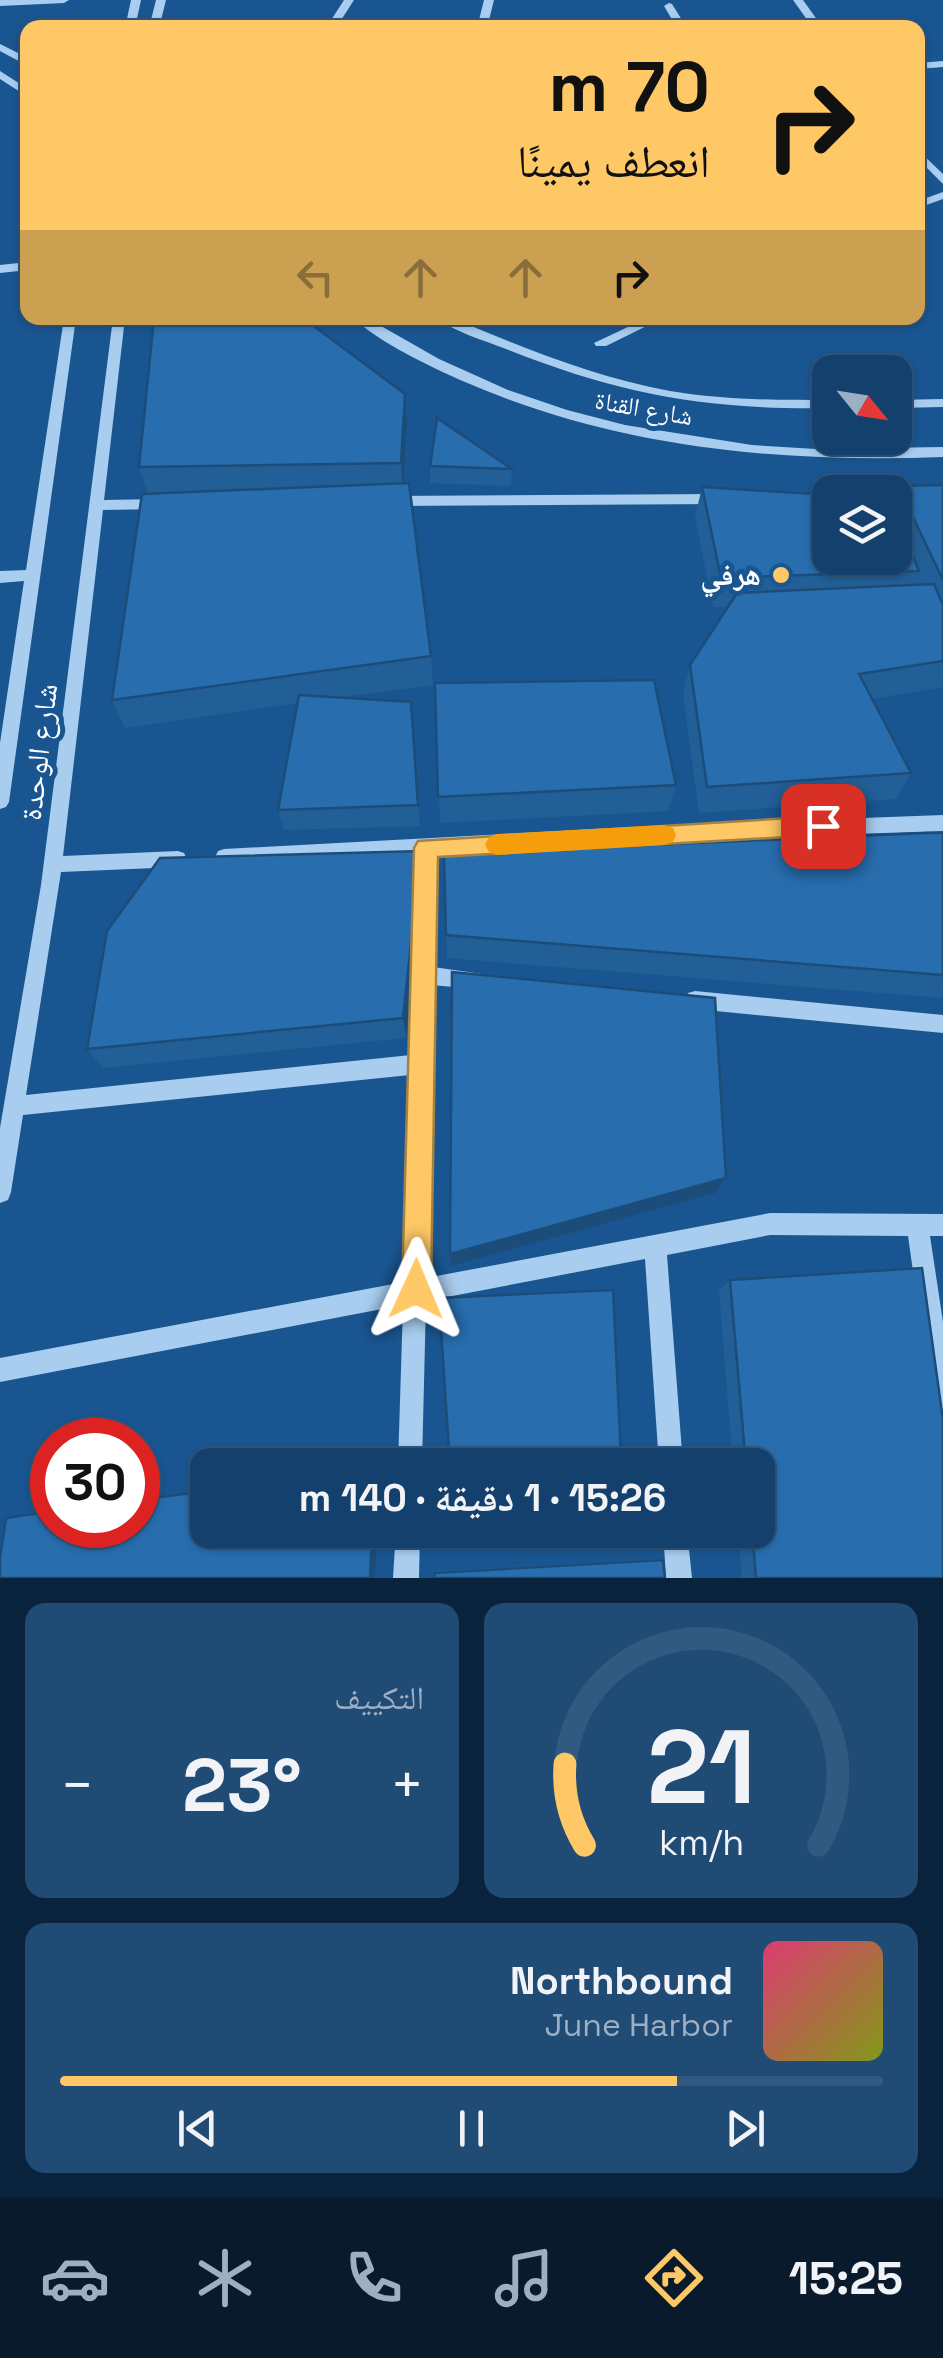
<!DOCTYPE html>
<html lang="ar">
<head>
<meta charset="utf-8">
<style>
  :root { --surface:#13406d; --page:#204b75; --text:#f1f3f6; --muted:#9dafc2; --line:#325980; --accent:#ffc866 }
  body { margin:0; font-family:"Space Grotesk","Noto Naskh Arabic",sans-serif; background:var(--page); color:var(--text); direction:rtl; height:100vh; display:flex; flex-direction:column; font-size:38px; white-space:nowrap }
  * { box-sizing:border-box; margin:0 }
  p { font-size:32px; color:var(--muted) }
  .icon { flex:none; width:55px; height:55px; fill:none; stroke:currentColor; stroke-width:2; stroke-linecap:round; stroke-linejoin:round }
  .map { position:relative; height:1578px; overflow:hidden; direction:ltr }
  .sheet { display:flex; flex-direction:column; gap:25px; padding:25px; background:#0a233c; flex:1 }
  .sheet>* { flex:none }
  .top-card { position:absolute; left:20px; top:20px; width:905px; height:305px; border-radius:20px; box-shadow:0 2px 8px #0004,0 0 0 2px var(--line); direction:rtl; background:#ffc866; color:#111; overflow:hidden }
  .needle { width:65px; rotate:120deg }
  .fabs { position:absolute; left:812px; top:355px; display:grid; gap:20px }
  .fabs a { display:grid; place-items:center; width:100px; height:100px; border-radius:20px; background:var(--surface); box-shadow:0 2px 8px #0004,0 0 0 2px var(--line); font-size:50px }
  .speed { position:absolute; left:30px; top:1418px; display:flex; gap:20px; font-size:50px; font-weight:700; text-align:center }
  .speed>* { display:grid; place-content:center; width:130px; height:130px; border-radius:50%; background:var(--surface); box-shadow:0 2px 8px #0004,0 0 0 2px var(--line); line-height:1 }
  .speed .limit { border:15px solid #d22; background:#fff; color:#111 }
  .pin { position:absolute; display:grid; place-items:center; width:85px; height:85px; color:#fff; margin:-42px; border-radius:20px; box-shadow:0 5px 15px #0006 }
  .me { position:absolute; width:110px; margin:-55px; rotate:1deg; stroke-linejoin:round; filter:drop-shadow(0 0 8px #0008) }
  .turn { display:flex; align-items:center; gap:35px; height:210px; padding:0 50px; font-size:45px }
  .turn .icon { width:130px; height:130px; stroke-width:2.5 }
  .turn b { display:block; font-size:70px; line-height:85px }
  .lanes { display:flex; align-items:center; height:95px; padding:0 50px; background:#0003; justify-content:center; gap:50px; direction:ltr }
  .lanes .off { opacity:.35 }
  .big { font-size:75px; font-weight:800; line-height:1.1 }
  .sheet .widget { flex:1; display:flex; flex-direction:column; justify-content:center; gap:15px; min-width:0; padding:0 35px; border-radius:20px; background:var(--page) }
  .sheet .dial { align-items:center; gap:0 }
  .dial svg { height:260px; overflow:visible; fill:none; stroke:var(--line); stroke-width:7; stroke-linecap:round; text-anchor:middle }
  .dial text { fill:var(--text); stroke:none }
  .song { display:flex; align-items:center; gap:30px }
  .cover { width:120px; height:120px; border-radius:15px; background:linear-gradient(135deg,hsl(340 70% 55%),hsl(70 70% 35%)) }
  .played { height:10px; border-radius:5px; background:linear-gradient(90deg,var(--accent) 75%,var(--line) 75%) }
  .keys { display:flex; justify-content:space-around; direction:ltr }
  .heat { display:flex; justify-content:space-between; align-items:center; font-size:55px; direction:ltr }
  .sheet .tiles { flex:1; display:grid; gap:25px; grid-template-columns:1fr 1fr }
  .widget:last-child { grid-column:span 2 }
  .trip { position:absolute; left:190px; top:1448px; width:585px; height:100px; border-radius:20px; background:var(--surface); box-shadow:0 2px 8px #0004,0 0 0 2px var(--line); font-weight:800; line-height:100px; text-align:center; direction:rtl }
  .menu { display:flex; height:160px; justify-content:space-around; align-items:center; background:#081a2c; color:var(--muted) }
  .menu .icon { width:70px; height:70px }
  .menu .current { color:var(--accent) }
  .menu b { font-size:45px; color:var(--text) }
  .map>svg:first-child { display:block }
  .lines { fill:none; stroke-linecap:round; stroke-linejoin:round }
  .minor { fill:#a8cdef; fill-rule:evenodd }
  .wall { fill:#225f96 }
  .shaded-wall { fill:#1c4d7a }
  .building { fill:#286eaf; stroke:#1c4d7a; stroke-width:2.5 }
  .route { fill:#ffc866; stroke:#a68242; stroke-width:2.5 }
  .slow { fill:#f59e0b }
  .poi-dot { fill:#ffc866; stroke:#195691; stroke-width:4 }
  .labels { text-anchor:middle; stroke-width:10; stroke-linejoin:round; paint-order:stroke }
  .far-street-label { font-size:25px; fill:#fff; stroke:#195691 }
  .poi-label { font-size:30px; font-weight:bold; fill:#fff; stroke:#195691; text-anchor:end }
  .street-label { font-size:30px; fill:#fff; stroke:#195691 }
</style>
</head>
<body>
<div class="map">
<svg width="943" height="1578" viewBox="0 0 943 1578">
  <rect width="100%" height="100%" fill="#195691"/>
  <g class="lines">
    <path class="minor" d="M 0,0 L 69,0 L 64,3 L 0,6 Z
      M 131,0 L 141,0 L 135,28 L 125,28 Z
      M 156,0 L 166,0 L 159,28 L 149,28 Z
      M 344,0 L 354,0 L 336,28 L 326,28 Z
      M 484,0 L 494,0 L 487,28 L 477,28 Z
      M 793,0 L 803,0 L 823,28 L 813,28 Z
      M 669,3 L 672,4 L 687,28 L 677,28 L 664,6 Z
      M 0,44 L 28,58 L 28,66 L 0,51 Z
      M 943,61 L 943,67 L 918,69 L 918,63 Z
      M 0,71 L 28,89 L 28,97 L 0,79 Z
      M 918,150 L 943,174 L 943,184 L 918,159 Z
      M 943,192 L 943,199 L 918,208 L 918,201 Z
      M 28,262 L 28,270 L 0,273 L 0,265 Z
      M 64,318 L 76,318 L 9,802 L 6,807 L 0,809 L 0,743 L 24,581 L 0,583 L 0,571 L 26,570 Z
      M 113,318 L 125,318 L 104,500 L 161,499 L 168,504 L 161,509 L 103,510 L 63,856 L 178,851 L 184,853 L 187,859 L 184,865 L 178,867 L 61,872 L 26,1095 L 411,1055 L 417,855 L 224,865 L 218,863 L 215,857 L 218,851 L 224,849 L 673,825 L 943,815 L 943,831 L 763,837 L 435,854 L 433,967 L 482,974 L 485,980 L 482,986 L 475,989 L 432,985 L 426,1278 L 770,1213 L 943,1214 L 943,1236 L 930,1236 L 943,1322 L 943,1410 L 935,1406 L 931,1398 L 908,1236 L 770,1235 L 667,1255 L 683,1465 L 659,1465 L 645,1259 L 426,1301 L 422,1465 L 398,1465 L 403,1305 L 0,1382 L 0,1358 L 404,1282 L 410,1075 L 23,1115 L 11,1192 L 8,1200 L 0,1203 L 0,1128 L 41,885 Z
      M 353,318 L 367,318 L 439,359 L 508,390 L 567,410 L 625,425 L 752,445 L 816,449 L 943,447 L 943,457 C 779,463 617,448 465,382 C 429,366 382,344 353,318 Z
      M 436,318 L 452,318 C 522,347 594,377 670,391 C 723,400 776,400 830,400 L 830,408 C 707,410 621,395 506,349 C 483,340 455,332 436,318 Z
      M 647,318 L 663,318 L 606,346 L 596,346 L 594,343 Z
      M 943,399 L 943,407 L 895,408 L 895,400 Z
      M 721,494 L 728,499 L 721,504 L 387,506 L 380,501 L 387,496 Z
      M 695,991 L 943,1015 L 943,1033 L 695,1009 L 688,1007 L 685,1000 L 688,993 Z
      M 396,1530 L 420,1530 L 419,1578 L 393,1578 Z
      M 663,1530 L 687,1530 L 692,1578 L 666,1578 Z"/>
  </g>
  <path class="wall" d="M 405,394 L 407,425 L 404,483 L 431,656 L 433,685 L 341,697 L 411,702 L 420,826 L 284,830 L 278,810 L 298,703 L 125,728 L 112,700 L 148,494 L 139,467 Z
    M 430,466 L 512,469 L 511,486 L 430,483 Z
    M 943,485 L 943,687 L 872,699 L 911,773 L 896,799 L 699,813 L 683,694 L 690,665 L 728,607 L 713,607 L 695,517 L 702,487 L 895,558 L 895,494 L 898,486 Z
    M 435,683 L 676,785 L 668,811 L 440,823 Z
    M 943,833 L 943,998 L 447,958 L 444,854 Z
    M 423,875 L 406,1038 L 103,1068 L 87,1049 Z
    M 730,1280 L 943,1578 L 742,1578 L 738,1530 L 758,1530 L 758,1465 L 733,1465 L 719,1291 Z
    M 621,1456 L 615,1459 L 539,1465 L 450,1465 Z
    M 654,1559 L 663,1560 L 435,1573 L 436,1571 Z"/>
  <path class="shaded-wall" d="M 405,394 L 407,425 L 403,494 L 401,463 Z
    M 421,851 L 423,875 L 406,1038 L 403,1018 Z
    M 726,1178 L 715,1193 L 451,1266 L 450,1254 Z
    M 372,1530 L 377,1530 L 375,1578 L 370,1578 Z"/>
  <path class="building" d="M 154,318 L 303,318 L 405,394 L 401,463 L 139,467 Z
    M 437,418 L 512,469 L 430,466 Z
    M 409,483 L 431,656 L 112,700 L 142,494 Z
    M 943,485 L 943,580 L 898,486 Z
    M 702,487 L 830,495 L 830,558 L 895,558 L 895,512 L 919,571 L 721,578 Z
    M 934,584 L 943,605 L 943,661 L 859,674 L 911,773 L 707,787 L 690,665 L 737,593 Z
    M 654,680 L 676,785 L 438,797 L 435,683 Z
    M 299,695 L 411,702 L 418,805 L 278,810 Z
    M 926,833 L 943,833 L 943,975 L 446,935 L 444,854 Z
    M 421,851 L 403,1018 L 87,1049 L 107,931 L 160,858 Z
    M 452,972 L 715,998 L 726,1178 L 450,1254 Z
    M 922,1268 L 943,1420 L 943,1578 L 756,1578 L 752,1530 L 758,1530 L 758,1465 L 746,1465 L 730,1280 Z
    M 613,1290 L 621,1456 L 510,1465 L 450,1465 L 439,1298 Z
    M 208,1491 L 208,1530 L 372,1530 L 370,1578 L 0,1578 L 0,1558 L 6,1518 L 52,1511 L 52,1525 L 138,1525 L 138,1500 Z
    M 663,1560 L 665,1578 L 434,1578 L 435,1573 Z"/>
  <path class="route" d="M 823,816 L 831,818 L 835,826 L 831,833 L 823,835 L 438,857 L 431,1289 L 427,1299 L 416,1304 L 406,1299 L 402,1289 L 414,848 L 418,841 Z"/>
  <path class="slow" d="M 664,825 L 673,828 L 676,835 L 673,842 L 664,845 L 497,855 L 489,852 L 485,845 L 489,837 L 497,834 Z"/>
  <circle class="poi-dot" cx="781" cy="575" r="10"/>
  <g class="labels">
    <g class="far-street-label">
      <text transform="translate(644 408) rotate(10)" y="9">شارع القناة</text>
    </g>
    <g class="poi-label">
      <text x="761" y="585">هرفي</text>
    </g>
    <g class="street-label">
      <text transform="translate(39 752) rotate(-83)" y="10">شارع الوحدة</text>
    </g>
  </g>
</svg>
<div class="fabs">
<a><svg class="needle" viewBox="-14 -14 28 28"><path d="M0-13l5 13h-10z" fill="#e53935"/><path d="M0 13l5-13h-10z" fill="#9dafc2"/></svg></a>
<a><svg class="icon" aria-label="layers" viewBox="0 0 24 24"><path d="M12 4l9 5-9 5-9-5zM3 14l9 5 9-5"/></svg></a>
</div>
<div class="speed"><div class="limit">30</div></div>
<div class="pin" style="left:823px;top:826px;background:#d93025"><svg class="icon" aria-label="arrive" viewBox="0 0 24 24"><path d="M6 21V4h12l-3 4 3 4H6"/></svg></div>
<svg class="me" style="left:416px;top:1289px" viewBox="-20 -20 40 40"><path d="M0-17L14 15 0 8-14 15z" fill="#ffc866" stroke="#fff" stroke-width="4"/></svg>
<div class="trip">15:26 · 1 دقيقة · 140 m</div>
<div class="top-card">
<div class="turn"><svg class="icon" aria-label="right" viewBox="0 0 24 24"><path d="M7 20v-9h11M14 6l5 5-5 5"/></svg><div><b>70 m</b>انعطف يمينًا</div></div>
<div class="lanes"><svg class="icon off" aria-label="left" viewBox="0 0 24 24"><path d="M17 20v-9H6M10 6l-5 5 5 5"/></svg><svg class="icon off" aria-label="ahead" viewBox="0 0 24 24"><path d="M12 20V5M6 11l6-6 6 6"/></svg><svg class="icon off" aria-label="ahead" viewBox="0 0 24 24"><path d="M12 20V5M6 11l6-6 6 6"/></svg><svg class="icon" aria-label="right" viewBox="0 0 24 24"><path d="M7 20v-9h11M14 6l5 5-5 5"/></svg></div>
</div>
</div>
<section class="sheet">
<div class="tiles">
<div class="widget dial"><svg viewBox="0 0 100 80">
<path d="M14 69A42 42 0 1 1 86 69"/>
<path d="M14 69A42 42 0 0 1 8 44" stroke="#ffc866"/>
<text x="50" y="56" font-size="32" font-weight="700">21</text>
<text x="50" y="72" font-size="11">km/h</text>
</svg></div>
<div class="widget"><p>التكييف</p>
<div class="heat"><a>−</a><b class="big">23°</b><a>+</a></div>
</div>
<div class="widget">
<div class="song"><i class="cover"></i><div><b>Northbound</b><p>June Harbor</p></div></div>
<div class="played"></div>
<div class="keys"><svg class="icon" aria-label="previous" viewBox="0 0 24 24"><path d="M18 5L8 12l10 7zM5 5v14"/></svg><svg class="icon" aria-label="pause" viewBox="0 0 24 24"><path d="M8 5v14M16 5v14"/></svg><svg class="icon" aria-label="next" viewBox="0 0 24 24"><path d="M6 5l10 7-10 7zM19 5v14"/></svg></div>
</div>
</div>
</section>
<nav class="menu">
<b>15:25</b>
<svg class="icon current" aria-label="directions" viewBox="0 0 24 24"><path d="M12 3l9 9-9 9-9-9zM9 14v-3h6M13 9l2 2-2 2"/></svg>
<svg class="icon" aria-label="music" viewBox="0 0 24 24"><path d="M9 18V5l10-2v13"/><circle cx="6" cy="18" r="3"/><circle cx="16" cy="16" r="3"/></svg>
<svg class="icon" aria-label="phone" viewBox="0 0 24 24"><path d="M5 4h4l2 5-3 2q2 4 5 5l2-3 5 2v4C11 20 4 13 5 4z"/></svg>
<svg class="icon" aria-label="climate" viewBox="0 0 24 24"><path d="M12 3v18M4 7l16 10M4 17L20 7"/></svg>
<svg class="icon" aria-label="car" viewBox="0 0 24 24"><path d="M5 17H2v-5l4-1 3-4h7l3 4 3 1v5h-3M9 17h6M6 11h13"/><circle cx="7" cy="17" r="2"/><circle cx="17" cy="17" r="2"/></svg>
</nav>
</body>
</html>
